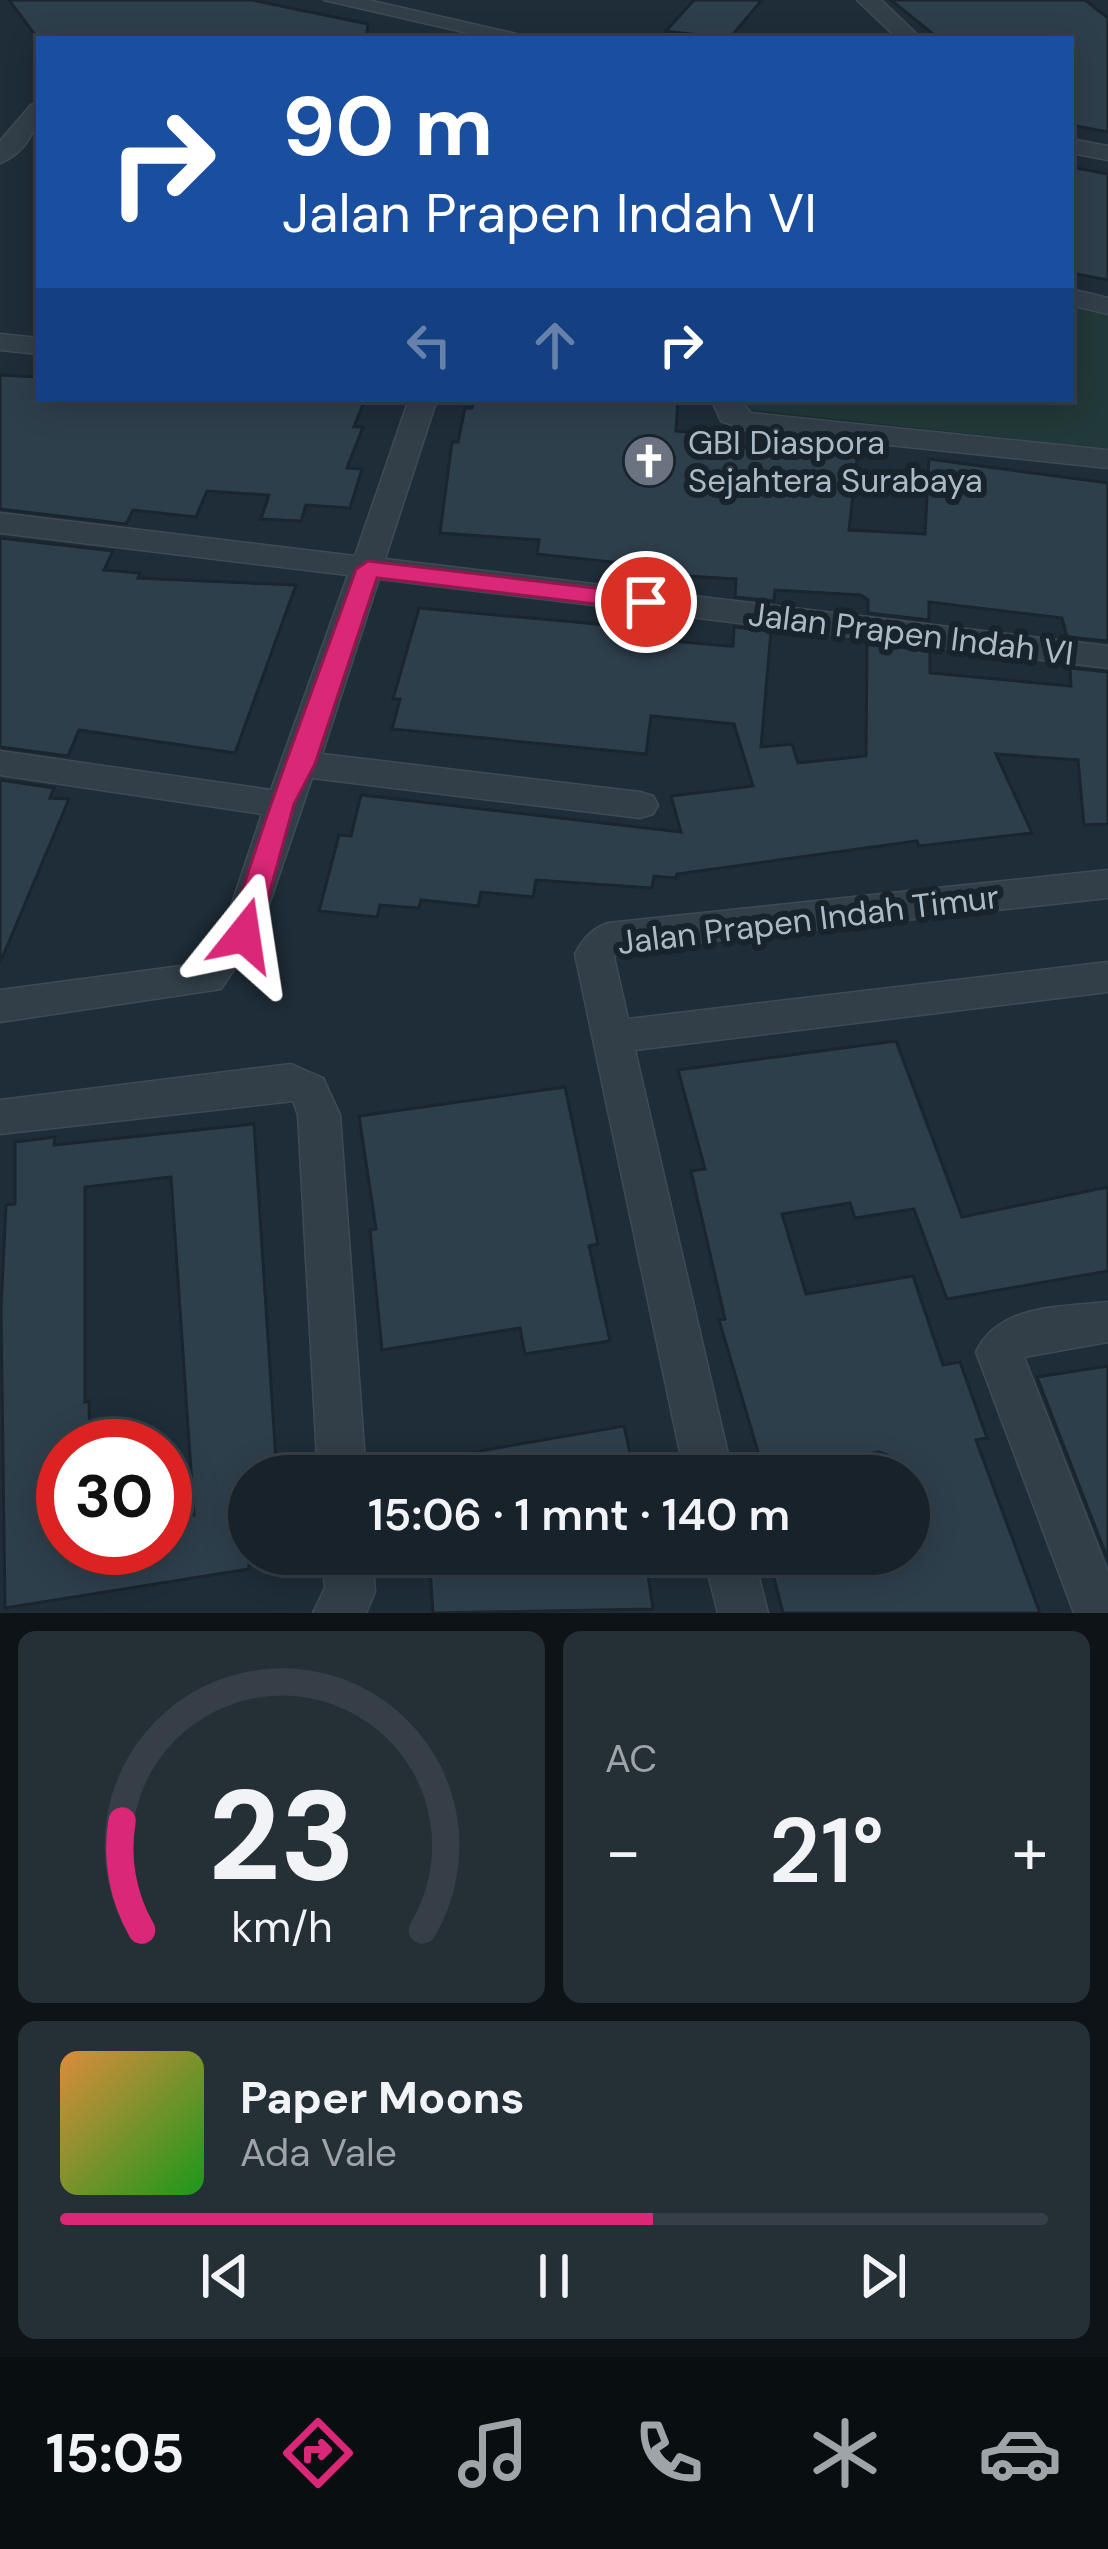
<!DOCTYPE html>
<html lang="id">
<head>
<meta charset="utf-8">
<style>
  :root { --surface:#17222a; --page:#242f36; --text:#f1f3f6; --muted:#9ea4a8; --line:#363f47; --accent:#db2777 }
  body { margin:0; font-family:"DM Sans",sans-serif; background:var(--page); color:var(--text); height:100vh; display:flex; flex-direction:column; font-size:45px; white-space:nowrap }
  * { box-sizing:border-box; margin:0 }
  p { font-size:39px; color:var(--muted) }
  .icon { flex:none; width:66px; height:66px; fill:none; stroke:currentColor; stroke-width:2; stroke-linecap:round; stroke-linejoin:round }
  .map { position:relative; height:1613px; overflow:hidden }
  .panel { display:flex; flex-direction:column; gap:18px; padding:18px; background:#0d1317; flex:1 }
  .panel>* { flex:none }
  .guide { position:absolute; left:36px; top:36px; width:1038px; height:366px; border-radius:0px; box-shadow:0 6px 30px #0003,0 0 0 3px var(--line); background:#1a4fa0; color:#fff; overflow:hidden }
  .speed { position:absolute; left:36px; top:1419px; display:flex; gap:24px; font-size:60px; font-weight:700; text-align:center }
  .speed>* { display:grid; place-content:center; width:156px; height:156px; border-radius:50%; background:var(--surface); box-shadow:0 6px 30px #0003,0 0 0 3px var(--line); line-height:1 }
  .speed .limit { border:18px solid #d22; background:#fff; color:#111 }
  .pin { position:absolute; display:grid; place-items:center; width:102px; height:102px; color:#fff; margin:-51px; border:6px solid #fff; border-radius:50%; box-shadow:0 3px 12px #0007 }
  .me { position:absolute; width:132px; margin:-66px; rotate:15deg; stroke-linejoin:round; filter:drop-shadow(0 0 9px #0008) }
  .turn { display:flex; align-items:center; gap:42px; height:252px; padding:0 48px; font-size:54px }
  .turn .icon { width:156px; height:156px; stroke-width:2.5 }
  .turn b { display:block; font-size:84px; line-height:102px }
  .lanes { display:flex; align-items:center; height:114px; padding:0 48px; background:#0003; justify-content:center; gap:60px; direction:ltr }
  .lanes .off { opacity:.35 }
  .big { font-size:90px; font-weight:600; line-height:1.1 }
  .panel .tile { flex:1; display:flex; flex-direction:column; justify-content:center; gap:18px; min-width:0; padding:0 42px; border-radius:18px; background:var(--page) }
  .panel .dial { align-items:center; gap:0 }
  .dial svg { height:312px; overflow:visible; fill:none; stroke:var(--line); stroke-width:7; stroke-linecap:round; text-anchor:middle }
  .dial text { fill:var(--text); stroke:none }
  .song { display:flex; align-items:center; gap:36px }
  .cover { width:144px; height:144px; border-radius:18px; background:linear-gradient(135deg,hsl(30 70% 55%),hsl(120 70% 35%)) }
  .played { height:12px; border-radius:6px; background:linear-gradient(90deg,var(--accent) 60%,var(--line) 60%) }
  .keys { display:flex; justify-content:space-around; direction:ltr }
  .heat { display:flex; justify-content:space-between; align-items:center; font-size:66px; direction:ltr }
  .panel .tiles { flex:1; display:grid; gap:18px; grid-template-columns:1fr 1fr }
  .tile:last-child { grid-column:span 2 }
  .trip { position:absolute; left:228px; top:1455px; width:702px; height:120px; border-radius:60px; background:var(--surface); box-shadow:0 6px 30px #0003,0 0 0 3px var(--line); font-weight:600; line-height:120px; text-align:center }
  .dock { display:flex; height:192px; justify-content:space-around; align-items:center; background:#090e11; color:var(--muted) }
  .dock .icon { width:84px; height:84px }
  .dock .current { color:var(--accent) }
  .dock b { font-size:54px; color:var(--text) }
  .map>svg:first-child { display:block }
  .green { fill:#213938 }
  .building { fill:#2e3f4c; stroke:#1a252e; stroke-width:3; fill-rule:evenodd }
  .lines { fill:none; stroke-linecap:round; stroke-linejoin:round }
  .minor-casing { stroke:#3f4a54; stroke-width:3 }
  .minor { fill:#323f48; fill-rule:evenodd }
  .route { fill:#db2777; stroke:#8e194d; stroke-width:3 }
  .labels { text-anchor:middle; stroke-width:12; stroke-linejoin:round; paint-order:stroke }
  .poi-label { font-size:33px; fill:#acbac5; stroke:#18232c; text-anchor:start }
  .street-label { font-size:33px; fill:#acbac5; stroke:#18232c }
</style>
</head>
<body>
<div class="map">
<svg width="1108" height="1613" viewBox="0 0 1108 1613">
  <rect width="100%" height="100%" fill="#1f2d38"/>
  <path class="green" d="M 1071,304 L 1108,312 L 1108,449 L 744,409 L 745,399 L 1071,399 Z"/>
  <path class="building" d="M 9,0 L 252,0 L 368,24 L 366,39 L 38,39 Z
    M 694,0 L 762,0 L 729,39 L 666,31 Z
    M 891,0 L 1085,0 L 1108,18 L 1108,132 L 1071,125 L 1071,39 L 939,39 Z
    M 1071,167 L 1108,174 L 1108,280 L 1071,273 Z
    M 0,375 L 39,377 L 39,399 L 364,402 L 354,427 L 363,427 L 347,468 L 362,469 L 350,508 L 306,505 L 301,521 L 261,519 L 269,495 L 207,491 L 196,517 L 133,510 L 126,524 L 0,509 Z
    M 474,399 L 678,399 L 676,431 L 742,436 L 740,447 L 803,454 L 805,445 L 858,451 L 849,530 L 925,534 L 929,459 L 1108,483 L 1108,641 L 1067,637 L 1062,618 L 929,602 L 929,620 L 868,613 L 868,600 L 861,595 L 775,590 L 774,601 L 735,597 L 736,579 L 668,575 L 668,568 L 537,554 L 539,540 L 440,533 L 452,442 L 458,442 L 465,408 L 472,408 Z
    M 0,538 L 113,551 L 104,570 L 140,573 L 138,578 L 296,585 L 235,753 L 79,730 L 68,756 L 0,747 Z
    M 419,608 L 652,629 L 650,639 L 728,646 L 733,646 L 734,627 L 771,631 L 761,747 L 792,744 L 798,763 L 866,756 L 867,643 L 930,651 L 930,673 L 1071,686 L 1070,668 L 1108,672 L 1108,824 L 1084,825 L 1078,760 L 996,754 L 1032,833 L 919,846 L 917,841 L 677,874 L 676,878 L 654,876 L 652,888 L 536,880 L 533,897 L 481,892 L 478,906 L 421,900 L 419,908 L 380,905 L 377,917 L 319,911 L 339,835 L 351,836 L 361,795 L 681,832 L 671,796 L 753,786 L 734,724 L 651,716 L 646,754 L 392,729 L 400,699 L 393,699 Z
    M 0,780 L 54,788 L 50,798 L 69,799 L 0,963 Z
    M 896,1041 L 962,1217 L 1108,1187 L 1108,1271 L 947,1299 L 914,1209 L 855,1218 L 850,1203 L 782,1214 L 806,1294 L 913,1276 L 943,1365 L 960,1362 L 987,1438 L 976,1440 L 1040,1613 L 783,1613 L 770,1563 L 819,1554 L 909,1554 L 909,1476 L 893,1476 L 887,1455 L 879,1452 L 764,1472 L 719,1320 L 725,1319 L 691,1171 L 705,1169 L 678,1070 Z
    M 565,1087 L 598,1244 L 589,1246 L 610,1341 L 525,1354 L 520,1328 L 382,1350 L 370,1230 L 376,1229 L 359,1116 Z
    M 254,1124 L 277,1476 L 249,1476 L 249,1569 L 5,1608 L 1,1308 L 6,1205 L 15,1204 L 15,1142 L 55,1137 L 54,1145 ZM 171,1177 L 194,1515 L 165,1520 L 165,1548 L 63,1548 L 63,1446 L 90,1446 L 89,1401 L 85,1402 L 85,1187 Z
    M 1108,1366 L 1108,1560 L 1037,1377 Z
    M 624,1426 L 635,1476 L 441,1476 L 439,1458 Z
    M 429,1554 L 645,1554 L 653,1609 L 433,1613 Z"/>
  <g class="lines">
    <g class="minor-casing">
      <path id="minor" d="M 324,0 L 368,0 L 538,39 L 494,39 Z
        M 857,0 L 881,0 L 922,39 L 898,39 Z
        M 39,103 C 39,128 25,154 0,163 L 0,141 L 31,105 Z
        M 1071,139 L 1108,146 L 1108,160 L 1071,153 Z
        M 1071,289 L 1108,298 L 1108,314 L 1071,305 Z
        M 0,334 L 39,338 L 39,354 L 0,350 Z
        M 409,399 L 437,399 L 385,559 L 1108,646 L 1108,668 L 379,579 L 322,754 L 640,792 L 653,796 L 658,805 L 653,814 L 640,818 L 312,778 L 260,931 L 221,989 L 0,1022 L 0,990 L 196,964 L 224,927 L 262,814 L 0,775 L 0,751 L 271,790 L 348,575 L 0,533 L 0,513 L 355,556 Z
        M 711,399 L 739,399 L 751,413 L 1108,450 L 1108,468 L 746,430 L 721,421 Z
        M 1108,870 L 1108,898 L 619,951 L 614,957 L 628,1019 L 1108,962 L 1108,992 L 635,1050 L 733,1476 L 685,1476 L 575,954 C 583,939 591,929 608,923 Z
        M 291,1064 L 323,1078 L 340,1115 L 366,1476 L 318,1476 L 298,1115 L 293,1101 L 0,1134 L 0,1100 Z
        M 1108,1302 L 1108,1342 L 1024,1357 L 1108,1572 L 1108,1613 L 1074,1613 L 976,1352 C 998,1304 1062,1307 1108,1302 Z
        M 322,1554 L 372,1554 L 375,1592 L 366,1613 L 313,1613 L 325,1588 Z
        M 703,1554 L 753,1554 L 768,1613 L 718,1613 Z"/>
    </g>
    <use href="#minor" class="minor"/>
  </g>
  <path class="route" d="M 368,561 L 646,594 L 658,602 L 646,610 L 377,578 L 315,764 L 294,804 L 258,935 L 254,943 L 234,943 L 229,935 C 265,810 313,692 356,569 Z"/>
  <defs>
    <g id="church-disc" transform="scale(2.7)"><circle r="9.5" fill="#6b7280" stroke="#18232c"/><path d="M-1.2-6h2.4v3.5h3.3v2.4h-3.3V6h-2.4V-.1h-3.3v-2.4h3.3Z" fill="#fff"/></g>
  </defs>
  <g fill-rule="evenodd">
    <use href="#church-disc" x="649" y="461"/>
  </g>
  <g class="labels">
    <g class="poi-label">
      <text x="688" y="454">GBI Diaspora<tspan x="688" dy="38">Sejahtera Surabaya</tspan></text>
    </g>
    <g class="street-label">
      <text transform="translate(911 633) rotate(7)" y="12">Jalan Prapen Indah VI</text>
      <text transform="translate(808 919) rotate(-7)" y="12">Jalan Prapen Indah Timur</text>
    </g>
  </g>
</svg>
<div class="speed"><div class="limit">30</div></div>
<div class="pin" style="left:646px;top:602px;background:#d93025"><svg class="icon" aria-label="arrive" viewBox="0 0 24 24"><path d="M6 21V4h12l-3 4 3 4H6"/></svg></div>
<svg class="me" style="left:244px;top:935px" viewBox="-20 -20 40 40"><path d="M0-17L14 15 0 8-14 15z" fill="#db2777" stroke="#fff" stroke-width="4"/></svg>
<div class="trip">15:06 · 1 mnt · 140 m</div>
<div class="guide">
<div class="turn"><svg class="icon" aria-label="right" viewBox="0 0 24 24"><path d="M7 20v-9h11M14 6l5 5-5 5"/></svg><div><b>90 m</b>Jalan Prapen Indah VI</div></div>
<div class="lanes"><svg class="icon off" aria-label="left" viewBox="0 0 24 24"><path d="M17 20v-9H6M10 6l-5 5 5 5"/></svg><svg class="icon off" aria-label="ahead" viewBox="0 0 24 24"><path d="M12 20V5M6 11l6-6 6 6"/></svg><svg class="icon" aria-label="right" viewBox="0 0 24 24"><path d="M7 20v-9h11M14 6l5 5-5 5"/></svg></div>
</div>
</div>
<section class="panel">
<div class="tiles">
<div class="tile dial"><svg viewBox="0 0 100 80">
<path d="M14 69A42 42 0 1 1 86 69"/>
<path d="M14 69A42 42 0 0 1 9 41" stroke="#db2777"/>
<text x="50" y="56" font-size="32" font-weight="700">23</text>
<text x="50" y="72" font-size="11">km/h</text>
</svg></div>
<div class="tile"><p>AC</p>
<div class="heat"><a>−</a><b class="big">21°</b><a>+</a></div>
</div>
<div class="tile">
<div class="song"><i class="cover"></i><div><b>Paper Moons</b><p>Ada Vale</p></div></div>
<div class="played"></div>
<div class="keys"><svg class="icon" aria-label="previous" viewBox="0 0 24 24"><path d="M18 5L8 12l10 7zM5 5v14"/></svg><svg class="icon" aria-label="pause" viewBox="0 0 24 24"><path d="M8 5v14M16 5v14"/></svg><svg class="icon" aria-label="next" viewBox="0 0 24 24"><path d="M6 5l10 7-10 7zM19 5v14"/></svg></div>
</div>
</div>
</section>
<nav class="dock">
<b>15:05</b>
<svg class="icon current" aria-label="directions" viewBox="0 0 24 24"><path d="M12 3l9 9-9 9-9-9zM9 14v-3h6M13 9l2 2-2 2"/></svg>
<svg class="icon" aria-label="music" viewBox="0 0 24 24"><path d="M9 18V5l10-2v13"/><circle cx="6" cy="18" r="3"/><circle cx="16" cy="16" r="3"/></svg>
<svg class="icon" aria-label="phone" viewBox="0 0 24 24"><path d="M5 4h4l2 5-3 2q2 4 5 5l2-3 5 2v4C11 20 4 13 5 4z"/></svg>
<svg class="icon" aria-label="climate" viewBox="0 0 24 24"><path d="M12 3v18M4 7l16 10M4 17L20 7"/></svg>
<svg class="icon" aria-label="car" viewBox="0 0 24 24"><path d="M5 17H2v-5l4-1 3-4h7l3 4 3 1v5h-3M9 17h6M6 11h13"/><circle cx="7" cy="17" r="2"/><circle cx="17" cy="17" r="2"/></svg>
</nav>
</body>
</html>
